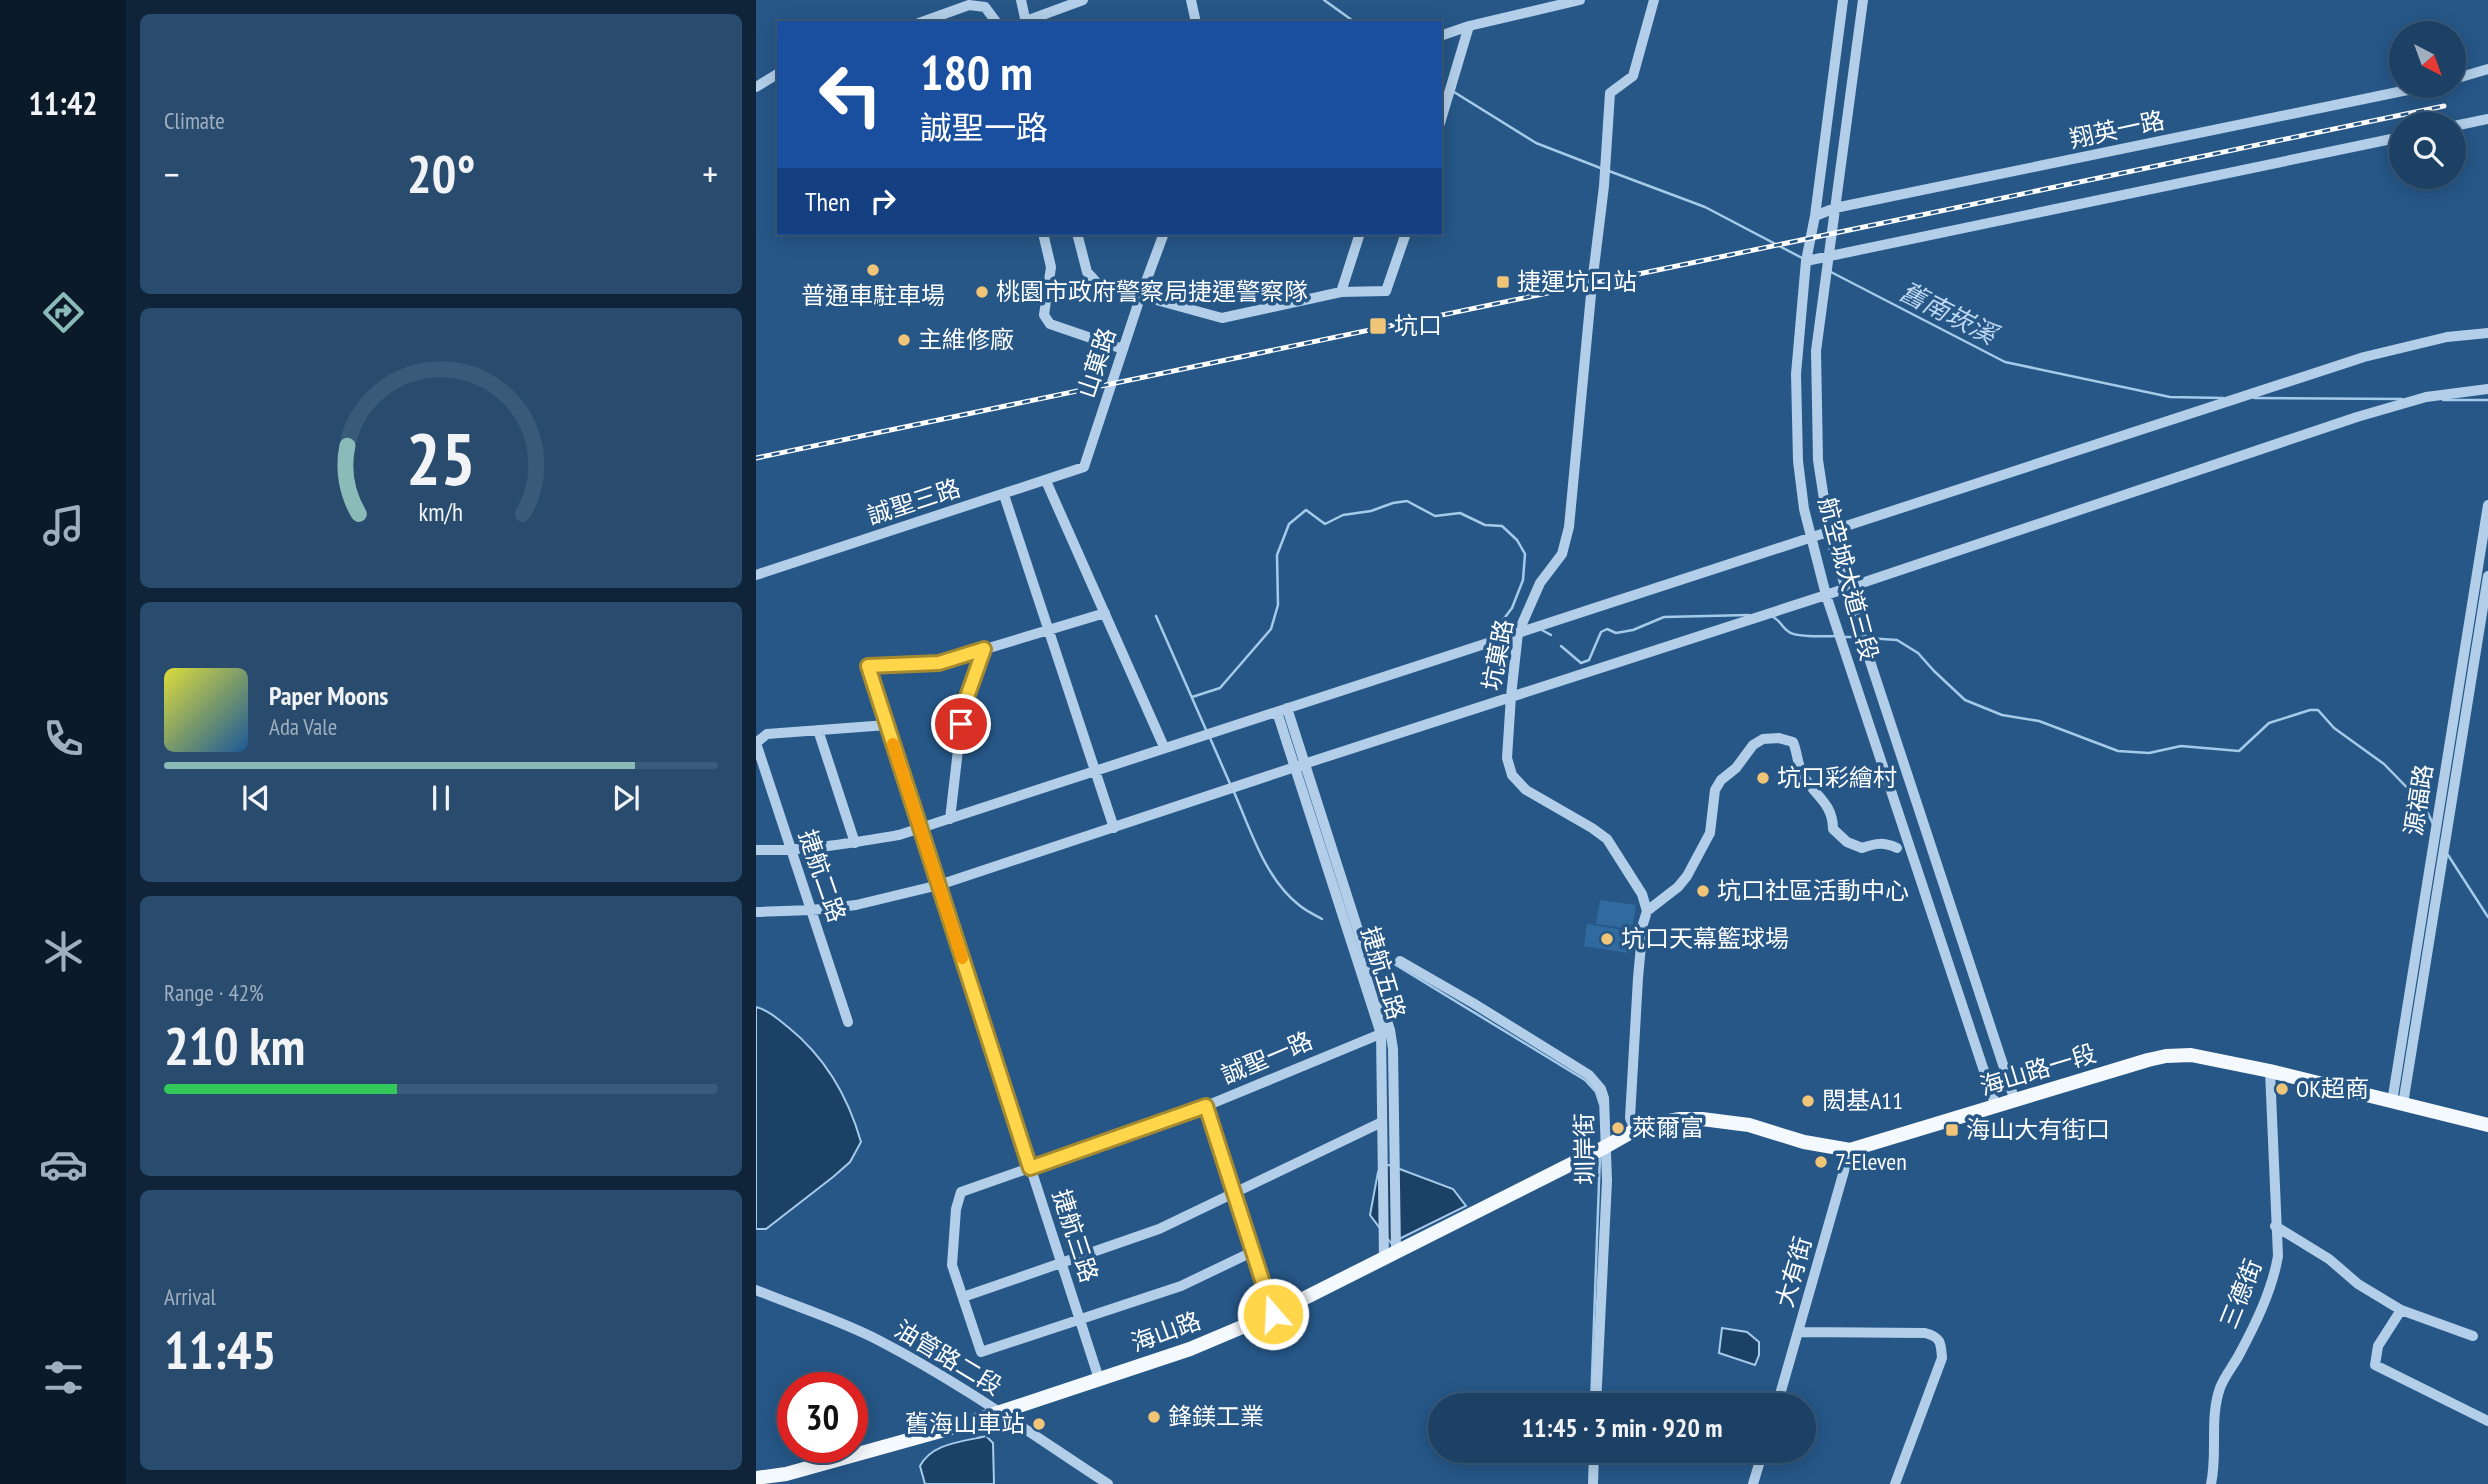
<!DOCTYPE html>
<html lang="en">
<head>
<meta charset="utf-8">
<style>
  :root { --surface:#1c4165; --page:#294c6e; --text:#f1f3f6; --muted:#a0afbf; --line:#3a5a79; --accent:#8bbbb9 }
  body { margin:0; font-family:"PT Sans Narrow","Noto Sans TC",sans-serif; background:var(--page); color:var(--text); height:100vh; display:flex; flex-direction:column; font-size:26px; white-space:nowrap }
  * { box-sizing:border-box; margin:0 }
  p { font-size:23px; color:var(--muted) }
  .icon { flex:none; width:38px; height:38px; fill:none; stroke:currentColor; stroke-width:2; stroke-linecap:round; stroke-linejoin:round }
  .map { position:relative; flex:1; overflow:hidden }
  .drawer { display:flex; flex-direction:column; gap:14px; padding:14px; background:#0f2438; width:630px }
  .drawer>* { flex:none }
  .guide { position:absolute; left:21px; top:21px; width:665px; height:214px; border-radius:0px; box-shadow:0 4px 18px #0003,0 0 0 2px var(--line); background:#1a4fa0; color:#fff; overflow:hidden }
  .needle { width:46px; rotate:139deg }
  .tools { position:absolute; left:1633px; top:21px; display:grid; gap:14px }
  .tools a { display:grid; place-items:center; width:77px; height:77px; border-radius:50%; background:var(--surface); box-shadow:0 4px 18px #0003,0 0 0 2px var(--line); font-size:35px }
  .speed { position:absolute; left:21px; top:1372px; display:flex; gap:14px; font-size:35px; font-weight:700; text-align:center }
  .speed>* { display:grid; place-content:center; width:91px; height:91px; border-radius:50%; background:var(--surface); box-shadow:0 4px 18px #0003,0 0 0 2px var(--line); line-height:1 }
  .speed .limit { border:10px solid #d22; background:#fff; color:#111 }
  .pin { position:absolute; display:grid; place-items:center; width:60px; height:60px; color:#fff; margin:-30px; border:4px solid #fff; border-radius:50%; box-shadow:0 2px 7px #0007 }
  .me { position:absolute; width:77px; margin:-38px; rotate:341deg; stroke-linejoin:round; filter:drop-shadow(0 0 5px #0008) }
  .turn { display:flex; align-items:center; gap:24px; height:147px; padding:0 28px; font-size:32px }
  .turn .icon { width:91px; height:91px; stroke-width:2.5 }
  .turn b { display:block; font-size:49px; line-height:60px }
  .then { display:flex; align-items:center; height:66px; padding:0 28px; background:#0003; gap:14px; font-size:26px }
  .big { font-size:52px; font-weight:700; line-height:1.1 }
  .drawer .card { flex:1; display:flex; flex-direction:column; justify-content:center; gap:10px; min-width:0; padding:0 24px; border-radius:10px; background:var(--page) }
  .drawer .dial { align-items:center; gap:0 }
  .dial svg { height:182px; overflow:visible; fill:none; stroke:var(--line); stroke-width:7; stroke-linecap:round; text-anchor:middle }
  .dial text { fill:var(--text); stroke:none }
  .song { display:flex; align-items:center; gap:21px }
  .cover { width:84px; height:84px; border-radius:10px; background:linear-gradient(135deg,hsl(60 70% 55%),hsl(210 70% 35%)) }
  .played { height:7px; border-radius:4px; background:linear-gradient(90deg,var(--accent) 85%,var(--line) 85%) }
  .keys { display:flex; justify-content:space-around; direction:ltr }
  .heat { display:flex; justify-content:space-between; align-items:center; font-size:38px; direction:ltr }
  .charge { height:10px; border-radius:5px; background:linear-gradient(90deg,#34c759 42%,var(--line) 0) }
  .trip { position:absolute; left:672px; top:1393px; width:388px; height:70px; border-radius:35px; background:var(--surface); box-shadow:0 4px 18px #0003,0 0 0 2px var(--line); font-weight:700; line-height:70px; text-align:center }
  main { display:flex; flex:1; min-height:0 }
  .tab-bar { display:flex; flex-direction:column; width:126px; justify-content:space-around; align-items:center; background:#0b1a28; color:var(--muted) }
  .tab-bar .icon { width:49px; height:49px }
  .tab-bar .on { color:var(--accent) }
  .tab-bar b { font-size:32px; color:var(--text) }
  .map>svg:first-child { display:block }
  .green { fill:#316a9e }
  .water { fill:#1b4167; stroke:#a6cae9; stroke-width:2 }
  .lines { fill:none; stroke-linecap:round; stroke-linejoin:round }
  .stream { stroke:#a6cae9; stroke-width:2.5 }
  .minor { stroke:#b2cee8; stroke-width:10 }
  .major { stroke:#f4f9fe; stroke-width:14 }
  .rail-casing { stroke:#fff; stroke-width:5 }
  .rail { stroke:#265787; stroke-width:2.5; stroke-dasharray:8; stroke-linecap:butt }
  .route-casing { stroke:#a68a30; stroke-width:18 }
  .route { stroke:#ffd54a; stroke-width:12 }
  .slow { stroke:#f59e0b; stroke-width:12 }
  .poi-dot { fill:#f1c577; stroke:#265787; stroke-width:2.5 }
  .labels { text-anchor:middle; stroke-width:7; stroke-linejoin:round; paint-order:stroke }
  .street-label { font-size:24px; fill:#fff; stroke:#265787 }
  .poi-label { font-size:24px; fill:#fff; stroke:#265787; text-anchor:start }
  .water-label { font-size:26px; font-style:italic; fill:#bdd8f0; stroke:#265787 }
</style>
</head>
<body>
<main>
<nav class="tab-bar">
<b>11:42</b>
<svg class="icon on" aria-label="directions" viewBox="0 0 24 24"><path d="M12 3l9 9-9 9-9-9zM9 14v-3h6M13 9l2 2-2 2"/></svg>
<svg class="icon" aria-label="music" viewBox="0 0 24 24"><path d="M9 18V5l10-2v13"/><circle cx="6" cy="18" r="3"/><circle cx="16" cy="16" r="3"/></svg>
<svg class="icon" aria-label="phone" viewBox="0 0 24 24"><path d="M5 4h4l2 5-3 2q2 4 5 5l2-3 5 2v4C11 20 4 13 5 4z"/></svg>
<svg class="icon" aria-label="climate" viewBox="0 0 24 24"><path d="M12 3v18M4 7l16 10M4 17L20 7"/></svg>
<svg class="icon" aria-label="car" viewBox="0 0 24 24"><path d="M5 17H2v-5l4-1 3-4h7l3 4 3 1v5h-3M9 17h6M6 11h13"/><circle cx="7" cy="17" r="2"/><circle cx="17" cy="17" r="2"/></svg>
<svg class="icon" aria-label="filters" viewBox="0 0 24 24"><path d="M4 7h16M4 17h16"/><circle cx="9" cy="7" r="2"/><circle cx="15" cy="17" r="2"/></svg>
</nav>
<section class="drawer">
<div class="card"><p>Climate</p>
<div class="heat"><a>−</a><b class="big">20°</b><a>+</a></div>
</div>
<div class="card dial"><svg viewBox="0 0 100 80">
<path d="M14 69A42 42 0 1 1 86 69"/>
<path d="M14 69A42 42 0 0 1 9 39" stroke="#8bbbb9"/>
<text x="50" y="56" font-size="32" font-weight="700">25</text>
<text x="50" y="72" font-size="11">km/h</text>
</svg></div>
<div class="card">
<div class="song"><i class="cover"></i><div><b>Paper Moons</b><p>Ada Vale</p></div></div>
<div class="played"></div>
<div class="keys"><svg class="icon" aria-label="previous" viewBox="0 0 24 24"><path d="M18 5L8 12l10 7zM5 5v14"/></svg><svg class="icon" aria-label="pause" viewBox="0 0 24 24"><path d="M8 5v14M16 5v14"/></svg><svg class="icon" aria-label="next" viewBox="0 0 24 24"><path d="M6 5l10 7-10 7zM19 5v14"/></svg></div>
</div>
<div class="card"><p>Range · 42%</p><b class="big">210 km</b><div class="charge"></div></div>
<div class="card"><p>Arrival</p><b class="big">11:45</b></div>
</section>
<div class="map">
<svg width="1732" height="1484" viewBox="0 0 1732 1484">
  <rect width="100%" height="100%" fill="#265787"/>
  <path class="green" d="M 844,900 L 880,905 L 876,929 L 840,924 Z
    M 831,924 L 875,931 L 872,953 L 828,946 Z"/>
  <path class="water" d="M 0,1007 C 12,1010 22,1019 32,1027 C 69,1057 92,1096 105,1142 L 94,1162 L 77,1177 L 10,1229 L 0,1229 Z
    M 633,1165 L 697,1189 L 710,1206 L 635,1243 L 614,1215 L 622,1172 L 625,1166 Z
    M 966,1328 L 991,1332 L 1003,1342 L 1003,1355 L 999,1365 L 963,1353 Z
    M 230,1436 L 237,1443 L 238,1484 L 169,1484 L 164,1466 C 176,1443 206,1442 230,1436 Z"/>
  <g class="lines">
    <path class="stream" d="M 568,0 L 600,23
      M 698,92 L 780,143 L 847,169
      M 853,171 L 949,207 L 1048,259
      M 1073,271 L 1249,362 L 1414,397 L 1467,398
      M 1498,398 L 1646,399
      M 1687,400 L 1732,400
      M 400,616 L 451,732
      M 1017,617 C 1025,621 1026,628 1033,632 C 1041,638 1069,636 1080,636
      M 784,629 L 795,635
      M 1086,637 L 1104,637
      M 1111,638 L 1141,640 L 1162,653 L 1178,671 L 1209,700 L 1246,715 L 1283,721 L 1362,751 L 1393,753 L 1425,746 L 1483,751 L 1513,723 L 1554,710 L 1562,710 L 1578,728 L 1628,764 L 1668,805 L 1677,824
      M 805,646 L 825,663 L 833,660 L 845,632 L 851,629 L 860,633 L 877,630 L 908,617 L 993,615
      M 436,697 L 464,688 L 515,629 L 522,605 L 521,555 L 533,524 L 550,510 L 569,524 L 587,515 L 615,511 L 637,503 L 651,501 L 679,516 L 704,513 L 729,525 L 746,526 L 761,540 L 769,554 L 767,580 L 756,608 L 744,624 L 748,628 L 761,627
      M 454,738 L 475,786
      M 478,792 C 495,831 509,878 543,905 C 550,911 559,915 566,919
      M 1692,855 L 1732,917
      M 617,951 L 829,1080 L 840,1092 L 844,1104
      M 835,1405 L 844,1155"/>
    <path class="minor" d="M 265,0 L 270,23
      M 435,0 L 440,23
      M 1087,0 L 1059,216 L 1050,261 L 1040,374 L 1042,461 L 1048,509 L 1070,595 L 1240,1107
      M 1107,0 L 1060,351 L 1062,460 L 1073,532 L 1080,558 L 1259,1101
      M 270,21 L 327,0
      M 163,23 L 213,5 L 229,7 L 241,23
      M 684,36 L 713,26 L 824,0
      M 1698,79 L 1732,69
      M 0,87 L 23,73
      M 684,123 L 713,26
      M 1698,126 L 1732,119
      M 1059,216 L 1079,208 L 1671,86
      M 287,233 L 295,267 L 288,315 L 294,324 L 367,349
      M 321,233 L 331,272 L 342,284 L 466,318 L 585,292 L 630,291 L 650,233
      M 1050,261 L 1645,137
      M 585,292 L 604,233
      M 290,481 L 408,747
      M 248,495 L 358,828
      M 0,575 L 328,467 L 385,295 L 408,233
      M 531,708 L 634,1030 L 637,1049 L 640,1252
      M 521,712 L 625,1034 L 628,1258
      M 62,730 L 99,843
      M 194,819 L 205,724 L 211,697 L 228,649
      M 0,850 C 49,851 95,843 143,835 L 1608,357 L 1691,337 L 1732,333
      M 891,911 L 922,887 L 931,876 L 954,833 L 959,790 L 965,780 L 980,768 L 997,745 L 1007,739 L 1023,738 L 1037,742 C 1041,751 1041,761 1045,770 C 1054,794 1077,800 1077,829 L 1091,842 L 1106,848 C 1120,843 1128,842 1141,848
      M 0,912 L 56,910 L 100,905 L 183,885 L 548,764 L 1070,595 L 1601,417 L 1670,397 L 1732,389
      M 644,961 L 717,1003 L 833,1075 L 845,1089 L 848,1098 L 851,1181 L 840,1405
      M 92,1022 L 0,743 L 11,734 L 131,725
      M 1636,1102 L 1732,505
      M 1647,1104 L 1732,576
      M 450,1106 L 517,1314
      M 879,1130 L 874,1118 L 882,978 L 887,924 L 891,911 L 886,894 L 851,839 L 836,828 L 770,790 L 756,775 L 751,758 L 755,696 L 762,633 L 784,583 L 806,554 L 813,527 L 836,284 L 848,186 L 854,93 L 877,76 L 898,0
      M 1519,1226 L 1573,1259 L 1602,1284 L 1645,1310 L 1717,1336
      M 496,1252 L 425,1286 L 225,1352 L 196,1265 L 200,1209 L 205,1192 L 450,1106 L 634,1030
      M 0,1290 C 41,1307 84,1320 124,1341 C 203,1382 277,1435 352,1484
      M 207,1297 L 403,1229 L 626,1122
      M 1645,1310 L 1622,1346 L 1619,1365 L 1732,1421
      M 1043,1332 L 1169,1333 C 1185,1337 1185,1343 1186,1358 L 1139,1484
      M 343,1379 L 112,666 L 183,663 L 349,613
      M 1021,1405 L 1094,1150
      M 837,1484 L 838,1451
      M 997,1484 L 1007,1451
      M 1455,1484 C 1462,1453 1453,1419 1464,1388 C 1468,1377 1477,1366 1483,1355 C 1499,1325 1516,1291 1522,1256 L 1514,1071"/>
    <path class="major" d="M 0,1478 L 30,1474 L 199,1427 L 434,1349 L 517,1314 L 849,1147 L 879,1130 L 896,1124 L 924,1119 L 946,1119 L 993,1125 L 1048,1142 L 1094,1150 L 1392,1060 L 1410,1056 L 1435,1055 L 1514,1071 L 1732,1125"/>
    <g class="rail-casing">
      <path id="rail" d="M 0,458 L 1688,106"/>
    </g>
    <use href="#rail" class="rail"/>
  </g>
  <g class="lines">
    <g class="route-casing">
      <path id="route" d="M 205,724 L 211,697 L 228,649 L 183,663 L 112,666 L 274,1168 L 450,1106 L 517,1314"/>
    </g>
    <use href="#route" class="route"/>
    <path class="slow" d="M 137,744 L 206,958"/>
  </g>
  <g class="poi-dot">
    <circle cx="117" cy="270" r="7"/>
    <rect x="740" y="275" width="14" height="14" rx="3.5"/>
    <circle cx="226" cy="292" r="7"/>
    <rect x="613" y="317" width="18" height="18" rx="3.5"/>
    <circle cx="148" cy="340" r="7"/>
    <circle cx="1007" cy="778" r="7"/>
    <circle cx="947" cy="891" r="7"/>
    <circle cx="851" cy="939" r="7"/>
    <circle cx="1526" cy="1089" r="7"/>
    <circle cx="1052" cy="1101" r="7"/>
    <circle cx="862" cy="1128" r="7"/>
    <rect x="1189" y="1123" width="14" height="14" rx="3.5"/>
    <circle cx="1065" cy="1162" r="7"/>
    <circle cx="398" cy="1417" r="7"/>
    <circle cx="283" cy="1424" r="7"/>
  </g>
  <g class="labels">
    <g class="street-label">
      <text transform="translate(1361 130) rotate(-12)" y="8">翔英一路</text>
      <text transform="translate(341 363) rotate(-72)" y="8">山菓路</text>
      <text transform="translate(158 502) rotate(-18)" y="8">誠聖三路</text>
      <text transform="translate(1092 579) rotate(75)" y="8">航空城大道三段</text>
      <text transform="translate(742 655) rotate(-79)" y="8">坑菓路</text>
      <text transform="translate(1663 800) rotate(-81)" y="8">源福路</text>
      <text transform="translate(66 876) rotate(71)" y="8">捷航二路</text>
      <text transform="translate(627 973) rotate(73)" y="8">捷航五路</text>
      <text transform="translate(511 1058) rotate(-23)" y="8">誠聖一路</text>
      <text transform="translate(1282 1070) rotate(-17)" y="8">海山路一段</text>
      <text transform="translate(829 1149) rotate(-91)" y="8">圳岸街</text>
      <text transform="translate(319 1236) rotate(72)" y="8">捷航三路</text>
      <text transform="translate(1038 1272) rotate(-74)" y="8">大有街</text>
      <text transform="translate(1485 1294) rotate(-68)" y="8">三德街</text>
      <text transform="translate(410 1332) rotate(-20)" y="8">海山路</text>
      <text transform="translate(192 1358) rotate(31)" y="8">油管路二段</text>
    </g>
    <g class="poi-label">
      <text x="761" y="290">捷運坑口站</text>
      <text x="240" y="300">桃園市政府警察局捷運警察隊</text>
      <text x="117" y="304" text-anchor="middle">普通車駐車場</text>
      <text x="638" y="334">坑口</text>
      <text x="162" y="348">主維修廠</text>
      <text x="1021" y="786">坑口彩繪村</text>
      <text x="961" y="899">坑口社區活動中心</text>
      <text x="865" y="947">坑口天幕籃球場</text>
      <text x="1540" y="1097">OK超商</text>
      <text x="1066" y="1109">閎基A11</text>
      <text x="876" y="1136">萊爾富</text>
      <text x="1210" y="1138">海山大有街口</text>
      <text x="1079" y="1170">7-Eleven</text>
      <text x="412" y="1425">鋒鎂工業</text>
      <text x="269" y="1432" text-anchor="end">舊海山車站</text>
    </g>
    <g class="water-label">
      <text transform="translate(1192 313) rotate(27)" y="9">舊南崁溪</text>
    </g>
  </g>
</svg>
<div class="tools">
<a><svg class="needle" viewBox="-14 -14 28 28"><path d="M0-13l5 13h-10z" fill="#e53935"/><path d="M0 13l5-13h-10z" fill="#a0afbf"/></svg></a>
<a><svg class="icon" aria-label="search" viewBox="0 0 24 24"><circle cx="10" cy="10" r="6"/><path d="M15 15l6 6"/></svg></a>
</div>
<div class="speed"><div class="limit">30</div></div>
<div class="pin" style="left:205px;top:724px;background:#d93025"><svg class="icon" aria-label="arrive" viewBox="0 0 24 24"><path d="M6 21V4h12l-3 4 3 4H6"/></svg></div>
<svg class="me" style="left:517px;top:1314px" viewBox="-20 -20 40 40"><circle r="17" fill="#ffd54a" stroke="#fff" stroke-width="3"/><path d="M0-11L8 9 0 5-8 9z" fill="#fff"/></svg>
<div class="trip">11:45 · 3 min · 920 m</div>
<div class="guide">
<div class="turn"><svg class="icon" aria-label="left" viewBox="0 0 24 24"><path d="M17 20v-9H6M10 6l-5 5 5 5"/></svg><div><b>180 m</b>誠聖一路</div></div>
<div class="then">Then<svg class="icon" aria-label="right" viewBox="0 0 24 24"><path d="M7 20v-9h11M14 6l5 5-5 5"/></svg></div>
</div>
</div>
</main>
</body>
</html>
